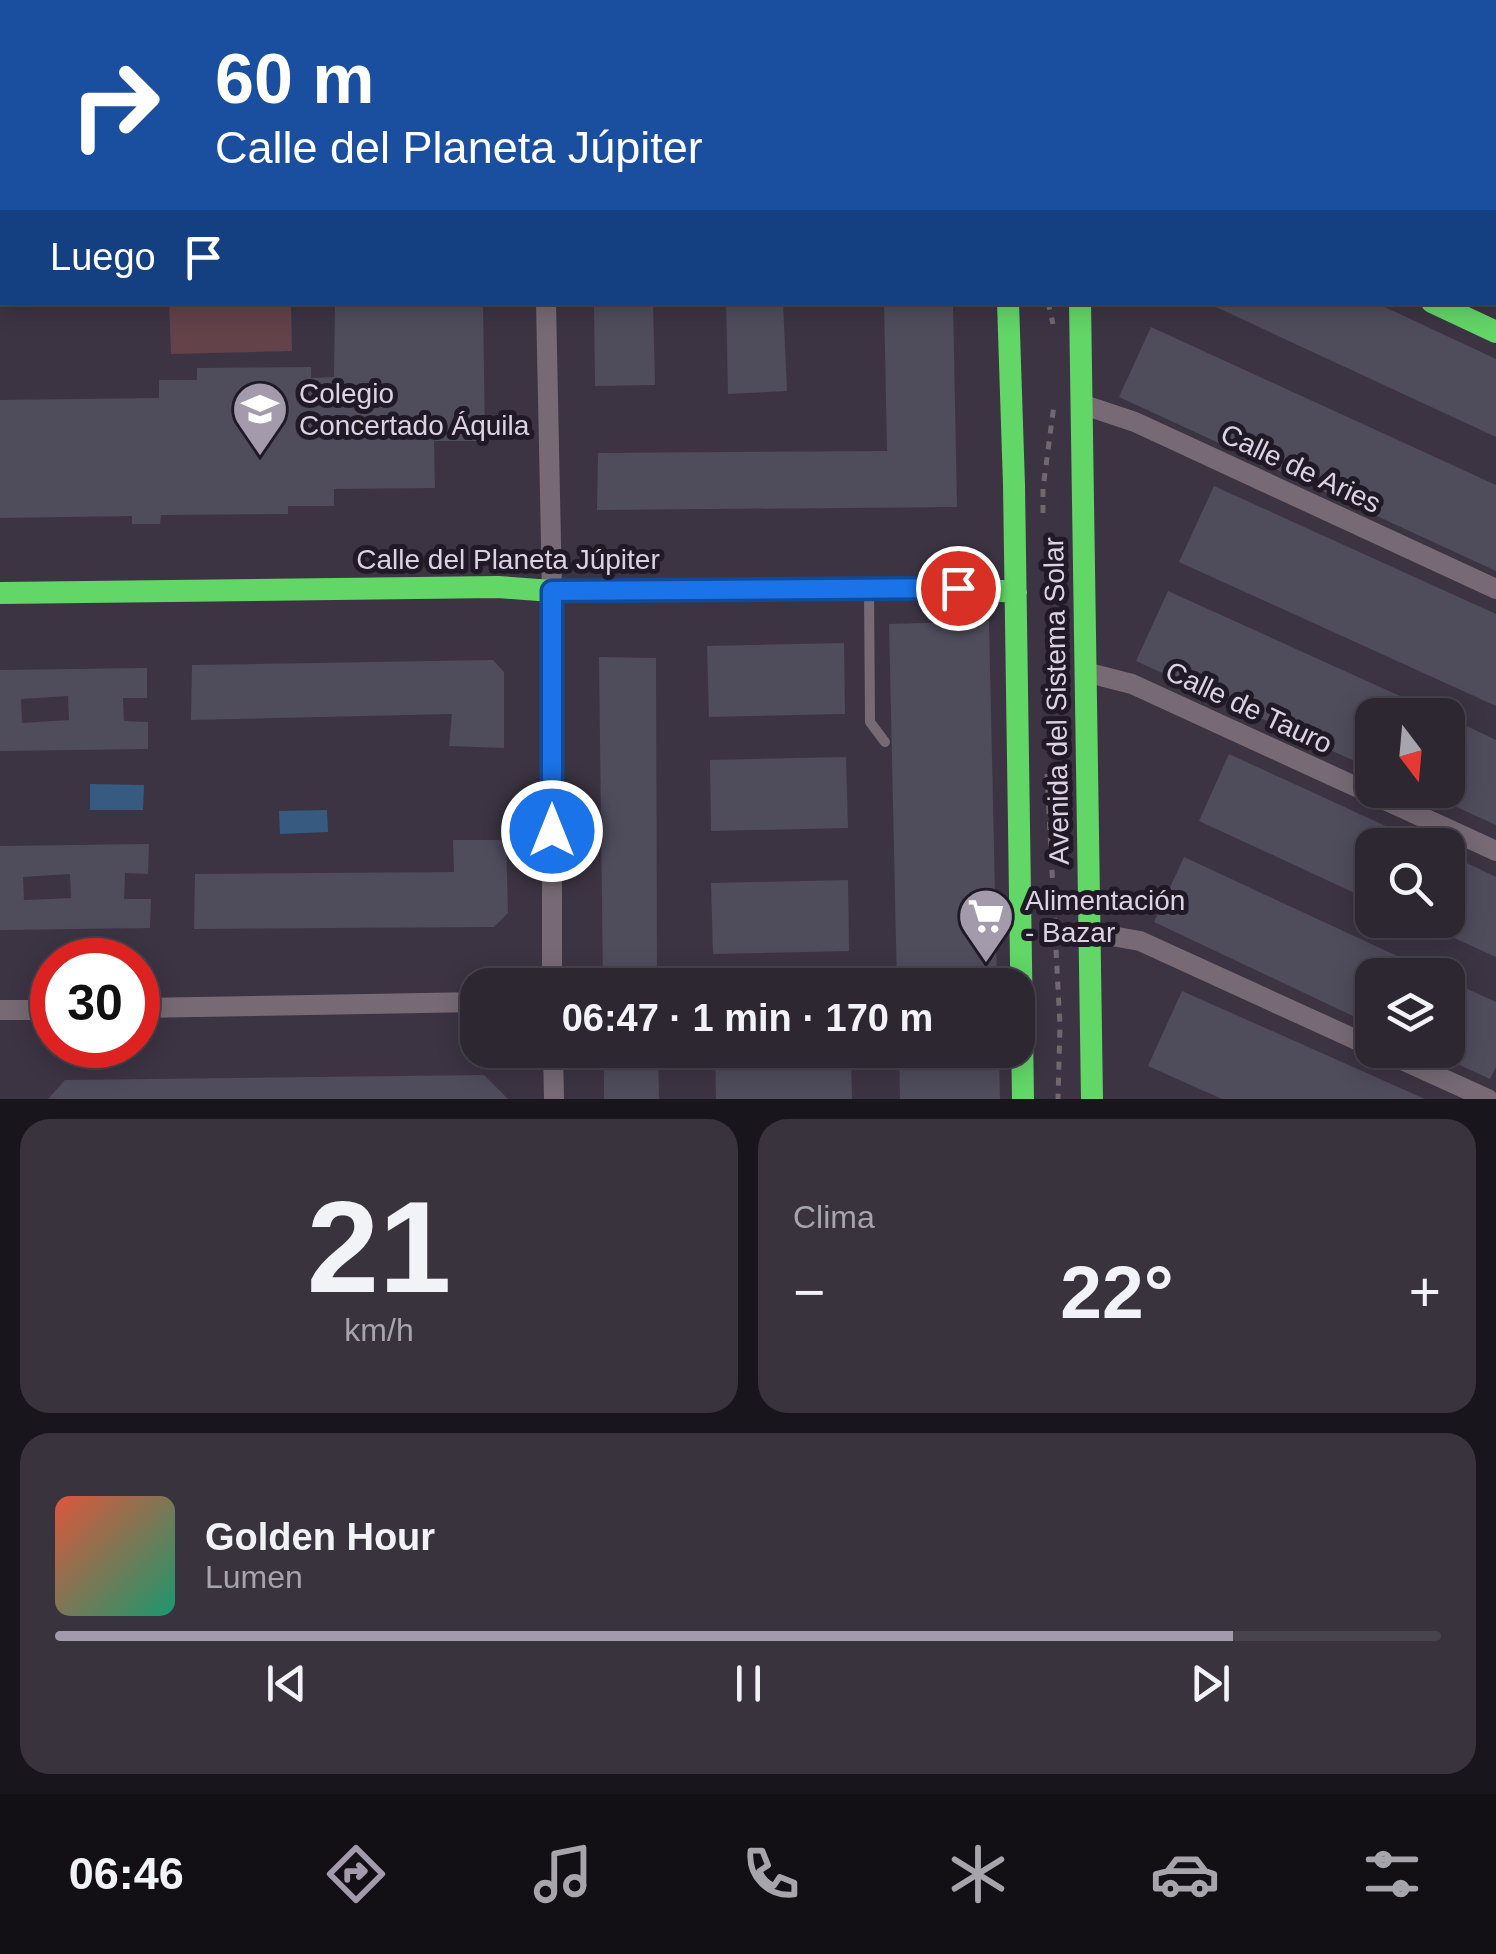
<!DOCTYPE html>
<html lang="es">
<head>
<meta charset="utf-8">
<style>
  :root { --surface:#2d2732; --page:#39333e; --text:#f1f3f6; --muted:#a7a5ac; --line:#48444d; --accent:#a39bab }
  body { margin:0; font-family:Arial,sans-serif; background:var(--page); color:var(--text); height:100vh; display:flex; flex-direction:column; font-size:38px; white-space:nowrap }
  * { box-sizing:border-box; margin:0 }
  p { font-size:32px; color:var(--muted) }
  .icon { flex:none; width:55px; height:55px; fill:none; stroke:currentColor; stroke-width:2; stroke-linecap:round; stroke-linejoin:round }
  .map { position:relative; height:1099px; overflow:hidden }
  .panel { display:flex; flex-direction:column; gap:20px; padding:20px; background:#19151c; flex:1 }
  .panel>* { flex:none }
  .hud { position:absolute; left:0px; top:0px; width:1498px; height:305px; box-shadow:0 5px 25px #0003,0 0 0 2px var(--line); background:#1a4fa0; color:#fff; overflow:hidden }
  .needle { width:65px; rotate:164deg }
  .tools { position:absolute; left:1355px; top:698px; display:grid; gap:20px }
  .tools a { display:grid; place-items:center; width:110px; height:110px; border-radius:20px; background:var(--surface); box-shadow:0 5px 25px #0003,0 0 0 2px var(--line); font-size:50px }
  .speed { position:absolute; left:30px; top:938px; display:flex; gap:20px; font-size:50px; font-weight:700; text-align:center }
  .speed>* { display:grid; place-content:center; width:130px; height:130px; border-radius:50%; background:var(--surface); box-shadow:0 5px 25px #0003,0 0 0 2px var(--line); line-height:1 }
  .speed .limit { border:15px solid #d22; background:#fff; color:#111 }
  .pin { position:absolute; display:grid; place-items:center; width:85px; height:85px; color:#fff; margin:-42px; border:5px solid #fff; border-radius:50%; box-shadow:0 2px 10px #0007 }
  .me { position:absolute; width:110px; margin:-55px; rotate:0deg; stroke-linejoin:round; filter:drop-shadow(0 0 8px #0008) }
  .turn { display:flex; align-items:center; gap:35px; height:210px; padding:0 50px; font-size:45px }
  .turn .icon { width:130px; height:130px; stroke-width:2.5 }
  .turn b { display:block; font-size:70px; line-height:85px }
  .then { display:flex; align-items:center; height:95px; padding:0 50px; background:#0003; gap:20px; font-size:38px }
  .big { font-size:75px; font-weight:700; line-height:1.1 }
  .panel .widget { flex:1; display:flex; flex-direction:column; justify-content:center; gap:15px; min-width:0; padding:0 35px; border-radius:30px; background:var(--page) }
  .panel .dial { align-items:center; gap:0 }
  .dial b { font-size:130px; line-height:1 }
  .song { display:flex; align-items:center; gap:30px }
  .cover { width:120px; height:120px; border-radius:15px; background:linear-gradient(135deg,hsl(10 70% 55%),hsl(160 70% 35%)) }
  .played { height:10px; border-radius:5px; background:linear-gradient(90deg,var(--accent) 85%,var(--line) 85%) }
  .keys { display:flex; justify-content:space-around; direction:ltr }
  .heat { display:flex; justify-content:space-between; align-items:center; font-size:55px; direction:ltr }
  .panel .tiles { flex:1; display:grid; gap:20px; grid-template-columns:1fr 1fr }
  .widget:last-child { grid-column:span 2 }
  .trip { position:absolute; left:460px; top:968px; width:575px; height:100px; border-radius:30px; background:var(--surface); box-shadow:0 5px 25px #0003,0 0 0 2px var(--line); font-weight:700; line-height:100px; text-align:center }
  .dock { display:flex; height:160px; justify-content:space-around; align-items:center; background:#121014; color:var(--muted) }
  .dock .icon { width:70px; height:70px }
  .dock .selected { color:var(--accent) }
  .dock b { font-size:45px; color:var(--text) }
  .map>svg:first-child { display:block }
  .green { fill:#63424a }
  .water { fill:#375b80 }
  .building { fill:#4f4c5c; fill-rule:evenodd }
  .lines { fill:none; stroke-linecap:round; stroke-linejoin:round }
  .path { stroke:#716771; stroke-width:5; stroke-dasharray:8 8; stroke-linecap:butt }
  .lane { stroke:#776a74; stroke-width:10 }
  .street { stroke:#776a74; stroke-width:20 }
  .fast { stroke:#63d668; stroke-width:22 }
  .jam { stroke:#b3261e; stroke-width:22 }
  .route-casing { stroke:#114b97; stroke-width:25 }
  .route { stroke:#1a73e8; stroke-width:18 }
  .labels { text-anchor:middle; stroke-width:10; stroke-linejoin:round; paint-order:stroke }
  .poi-label { font-size:28px; fill:#dbd2e3; stroke:#201a26; text-anchor:start }
  .street-label { font-size:28px; fill:#dbd2e3; stroke:#201a26 }
</style>
</head>
<body>
<div class="map">
<svg width="1496" height="1099" viewBox="0 0 1496 1099">
  <rect width="100%" height="100%" fill="#3c3443"/>
  <path class="green" d="M 1100,0 L 1496,0 L 1496,182 L 1495,2 L 1106,2 Z
    M 169,303 L 291,303 L 292,351 L 171,354 Z"/>
  <path class="water" d="M 90,784 L 144,785 L 143,810 L 90,810 Z
    M 327,810 L 328,832 L 280,834 L 279,811 Z"/>
  <path class="building" d="M 335,302 L 483,302 L 485,441 L 434,441 L 435,488 L 334,489 L 334,506 L 288,506 L 288,514 L 161,515 L 160,524 L 132,524 L 132,516 L 0,518 L 0,400 L 159,398 L 159,380 L 197,380 L 197,368 L 311,367 L 311,378 L 334,377 Z
    M 594,302 L 653,302 L 655,385 L 595,386 Z
    M 726,302 L 783,302 L 787,391 L 728,394 Z
    M 884,302 L 953,302 L 957,507 L 597,510 L 598,453 L 887,451 Z
    M 1205,302 L 1374,302 L 1496,359 L 1496,437 Z
    M 1151,327 L 1496,485 L 1496,571 L 1119,397 Z
    M 1214,486 L 1496,614 L 1496,706 L 1179,562 Z
    M 1168,591 L 1442,715 L 1372,715 L 1372,769 L 1136,661 Z
    M 989,621 L 997,985 L 897,985 L 889,624 Z
    M 844,643 L 845,714 L 709,717 L 707,646 Z
    M 599,657 L 656,658 L 657,985 L 603,985 Z
    M 493,660 L 504,672 L 504,748 L 449,746 L 452,714 L 191,720 L 192,665 Z
    M 147,668 L 147,698 L 123,698 L 124,721 L 148,722 L 148,749 L 0,751 L 0,670 ZM 68,696 L 69,720 L 22,723 L 21,699 Z
    M 1448,717 L 1496,740 L 1496,825 L 1419,790 L 1448,790 Z
    M 1229,754 L 1427,845 L 1372,845 L 1372,901 L 1199,821 Z
    M 846,757 L 848,828 L 711,831 L 710,760 Z
    M 453,840 L 506,840 L 508,913 L 494,927 L 194,929 L 195,874 L 454,872 Z
    M 149,844 L 148,874 L 125,873 L 124,899 L 151,899 L 150,928 L 0,930 L 0,846 ZM 70,874 L 71,898 L 24,900 L 23,877 Z
    M 1448,854 L 1496,877 L 1496,957 L 1415,920 L 1448,920 Z
    M 1184,857 L 1438,975 L 1372,975 L 1372,1025 L 1154,922 Z
    M 848,880 L 849,951 L 713,954 L 711,883 Z
    M 1448,980 L 1496,1002 L 1496,1067 L 1490,1079 L 1427,1050 L 1448,1050 Z
    M 1182,991 L 1425,1099 L 1222,1099 L 1148,1066 Z
    M 604,1050 L 658,1050 L 659,1099 L 604,1099 Z
    M 715,1050 L 851,1050 L 852,1099 L 716,1099 Z
    M 899,1050 L 999,1050 L 1000,1099 L 900,1099 Z
    M 484,1075 L 508,1099 L 48,1099 L 65,1080 Z"/>
  <g class="lines">
    <path class="path" d="M 1080,0 L 1088,2
      M 1174,0 L 1179,2
      M 1426,0 L 1430,2
      M 1311,2 L 1312,0
      M 1495,40 L 1496,40
      M 1495,163 L 1496,163
      M 1495,188 L 1496,189
      M 1048,302 L 1053,324
      M 1043,513 L 1043,488 L 1054,405
      M 1047,774 L 1060,1027 L 1058,1099"/>
    <path class="lane" d="M 869,589 L 870,722 L 885,742"/>
    <path class="street" d="M 542,2 L 542,0
      M 546,302 L 552,591 L 552,985
      M 1081,404 L 1135,422 L 1496,589
      M 1085,672 L 1132,684 L 1496,851
      M 1089,932 L 1140,941 L 1372,1047
      M 138,1008 L 478,1002
      M 0,1010 L 52,1010
      M 553,1050 L 554,1099
      M 1380,1050 L 1488,1099"/>
    <path class="fast" d="M 1008,302 L 1014,485 L 1023,1099
      M 1080,302 L 1092,1099
      M 1432,302 L 1496,332
      M 0,593 L 498,587 L 552,591 L 958,588 L 1016,592"/>
    <path class="jam" d="M 966,0 L 977,2
      M 1495,231 L 1496,231"/>
  </g>
  <g class="lines">
    <g class="route-casing">
      <path id="route" d="M 552,831 L 552,591 L 958,588"/>
    </g>
    <use href="#route" class="route"/>
  </g>
  <defs>
    <g id="school-pin" transform="scale(2.875)"><path d="M0 17L-7.5 6A9.5 9.5 0 1 1 7.5 6Z" fill="#a39bab" stroke="#201a26"/><path d="M0-5L7-2L0 1L-7-2ZM-4 1L0 2.5L4 1V4Q0 6-4 4Z" fill="#fff"/></g>
    <g id="supermarket-pin" transform="scale(2.875)"><path d="M0 17L-7.5 6A9.5 9.5 0 1 1 7.5 6Z" fill="#a39bab" stroke="#201a26"/><path d="M-6-5.5h2.5l.6 2H6L4.5 2H-2.5L-4.4-4H-6ZM-1.5 3.2a1.3 1.3 0 1 0 .1 0ZM3 3.2a1.3 1.3 0 1 0 .1 0Z" fill="#fff"/></g>
  </defs>
  <g fill-rule="evenodd">
    <use href="#school-pin" x="260" y="409"/>
    <use href="#supermarket-pin" x="986" y="916"/>
  </g>
  <g class="labels">
    <g class="poi-label">
      <text x="299" y="403">Colegio<tspan x="299" dy="32">Concertado Áquila</tspan></text>
      <text x="1025" y="910">Alimentación<tspan x="1025" dy="32">- Bazar</tspan></text>
    </g>
    <g class="street-label">
      <text transform="translate(1301 468) rotate(25)" y="10">Calle de Aries</text>
      <text x="508" y="569">Calle del Planeta Júpiter</text>
      <text transform="translate(1056 701) rotate(-91)" y="10">Avenida del Sistema Solar</text>
      <text transform="translate(1249 707) rotate(25)" y="10">Calle de Tauro</text>
    </g>
  </g>
</svg>
<div class="tools">
<a><svg class="needle" viewBox="-14 -14 28 28"><path d="M0-13l5 13h-10z" fill="#e53935"/><path d="M0 13l5-13h-10z" fill="#a7a5ac"/></svg></a>
<a><svg class="icon" aria-label="search" viewBox="0 0 24 24"><circle cx="10" cy="10" r="6"/><path d="M15 15l6 6"/></svg></a>
<a><svg class="icon" aria-label="layers" viewBox="0 0 24 24"><path d="M12 4l9 5-9 5-9-5zM3 14l9 5 9-5"/></svg></a>
</div>
<div class="speed"><div class="limit">30</div></div>
<div class="pin" style="left:958px;top:588px;background:#d93025"><svg class="icon" aria-label="arrive" viewBox="0 0 24 24"><path d="M6 21V4h12l-3 4 3 4H6"/></svg></div>
<svg class="me" style="left:552px;top:831px" viewBox="-20 -20 40 40"><circle r="17" fill="#1a73e8" stroke="#fff" stroke-width="3"/><path d="M0-11L8 9 0 5-8 9z" fill="#fff"/></svg>
<div class="trip">06:47 · 1 min · 170 m</div>
<div class="hud">
<div class="turn"><svg class="icon" aria-label="right" viewBox="0 0 24 24"><path d="M7 20v-9h11M14 6l5 5-5 5"/></svg><div><b>60 m</b>Calle del Planeta Júpiter</div></div>
<div class="then">Luego<svg class="icon" aria-label="arrive" viewBox="0 0 24 24"><path d="M6 21V4h12l-3 4 3 4H6"/></svg></div>
</div>
</div>
<section class="panel">
<div class="tiles">
<div class="widget dial"><b>21</b><p>km/h</p></div>
<div class="widget"><p>Clima</p>
<div class="heat"><a>−</a><b class="big">22°</b><a>+</a></div>
</div>
<div class="widget">
<div class="song"><i class="cover"></i><div><b>Golden Hour</b><p>Lumen</p></div></div>
<div class="played"></div>
<div class="keys"><svg class="icon" aria-label="previous" viewBox="0 0 24 24"><path d="M18 5L8 12l10 7zM5 5v14"/></svg><svg class="icon" aria-label="pause" viewBox="0 0 24 24"><path d="M8 5v14M16 5v14"/></svg><svg class="icon" aria-label="next" viewBox="0 0 24 24"><path d="M6 5l10 7-10 7zM19 5v14"/></svg></div>
</div>
</div>
</section>
<nav class="dock">
<b>06:46</b>
<svg class="icon selected" aria-label="directions" viewBox="0 0 24 24"><path d="M12 3l9 9-9 9-9-9zM9 14v-3h6M13 9l2 2-2 2"/></svg>
<svg class="icon" aria-label="music" viewBox="0 0 24 24"><path d="M9 18V5l10-2v13"/><circle cx="6" cy="18" r="3"/><circle cx="16" cy="16" r="3"/></svg>
<svg class="icon" aria-label="phone" viewBox="0 0 24 24"><path d="M5 4h4l2 5-3 2q2 4 5 5l2-3 5 2v4C11 20 4 13 5 4z"/></svg>
<svg class="icon" aria-label="climate" viewBox="0 0 24 24"><path d="M12 3v18M4 7l16 10M4 17L20 7"/></svg>
<svg class="icon" aria-label="car" viewBox="0 0 24 24"><path d="M5 17H2v-5l4-1 3-4h7l3 4 3 1v5h-3M9 17h6M6 11h13"/><circle cx="7" cy="17" r="2"/><circle cx="17" cy="17" r="2"/></svg>
<svg class="icon" aria-label="filters" viewBox="0 0 24 24"><path d="M4 7h16M4 17h16"/><circle cx="9" cy="7" r="2"/><circle cx="15" cy="17" r="2"/></svg>
</nav>
</body>
</html>
